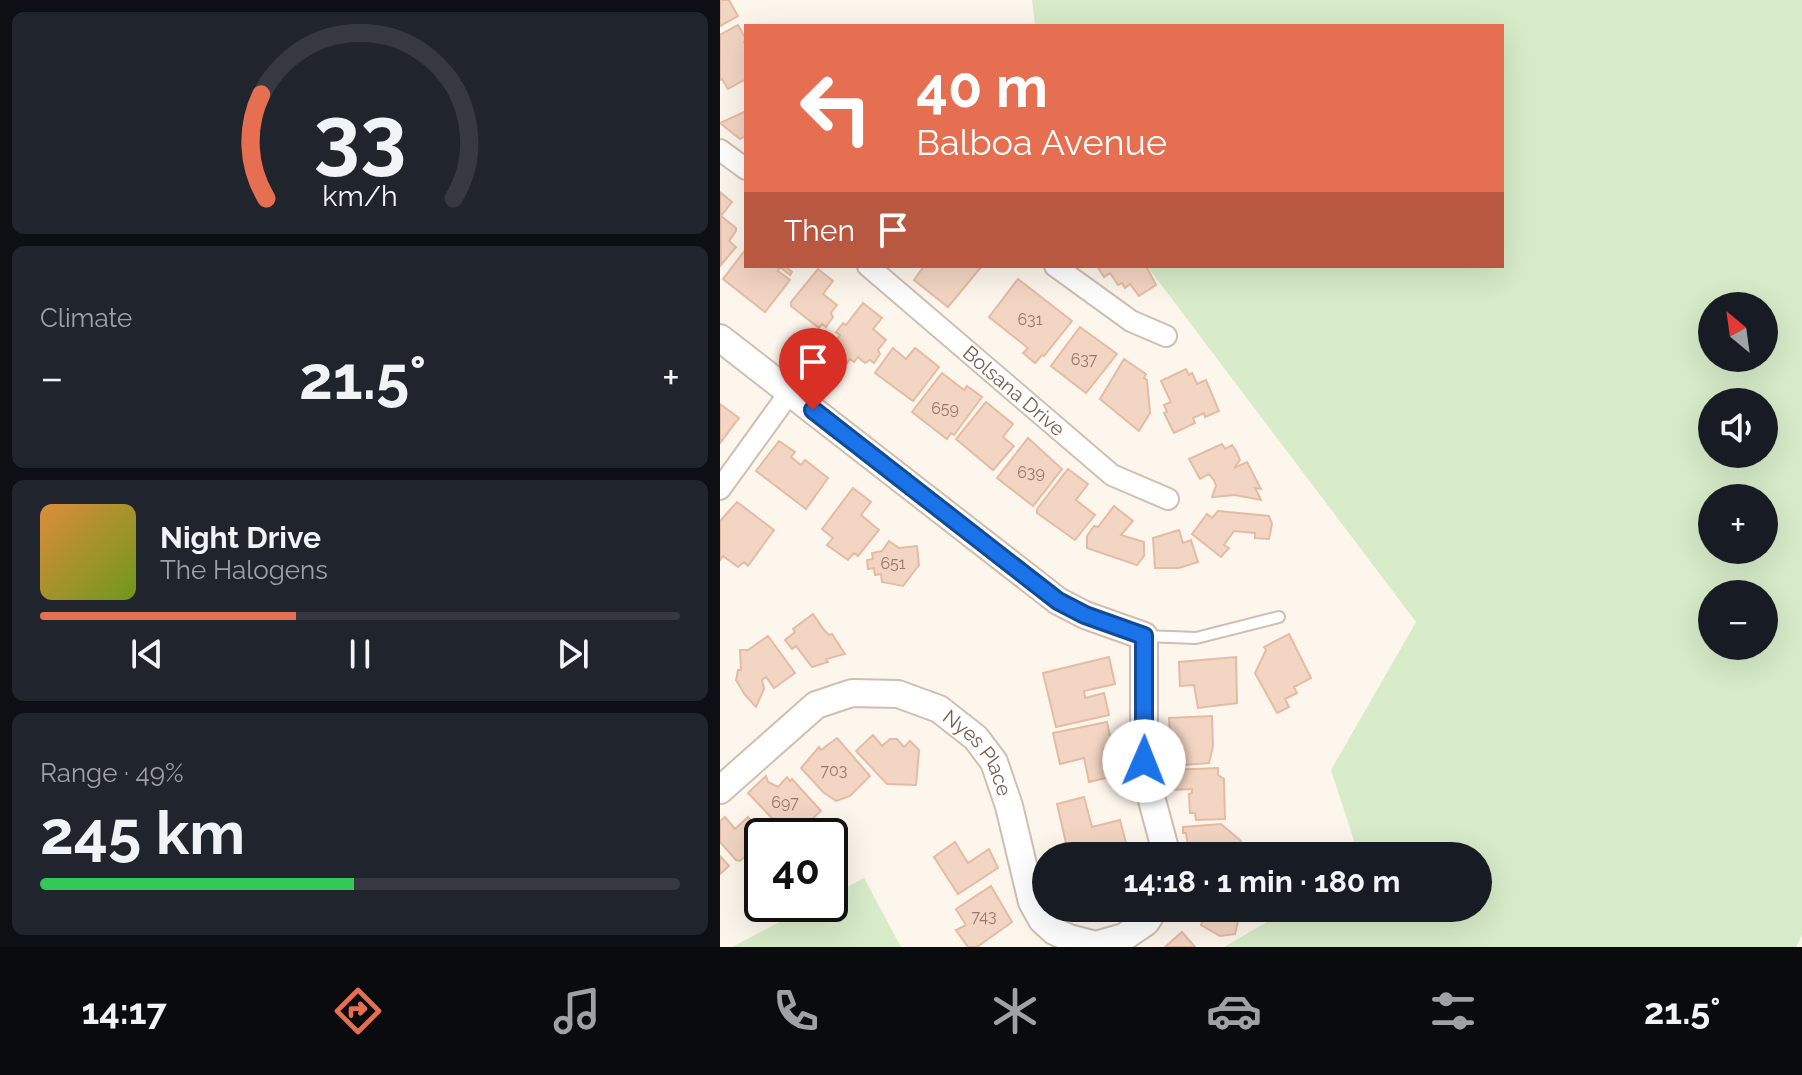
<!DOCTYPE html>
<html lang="en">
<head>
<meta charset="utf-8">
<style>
  :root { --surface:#171b24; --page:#20242c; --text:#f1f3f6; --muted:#9ea1a6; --line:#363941; --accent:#e76f51 }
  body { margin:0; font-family:Raleway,sans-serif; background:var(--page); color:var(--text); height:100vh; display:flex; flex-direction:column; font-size:30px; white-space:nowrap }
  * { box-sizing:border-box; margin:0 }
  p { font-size:26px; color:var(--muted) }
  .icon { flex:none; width:44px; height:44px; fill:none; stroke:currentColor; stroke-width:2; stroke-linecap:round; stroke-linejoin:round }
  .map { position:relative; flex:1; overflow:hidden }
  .sheet { display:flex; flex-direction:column; gap:12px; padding:12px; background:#0d0f14; width:720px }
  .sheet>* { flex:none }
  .guide { position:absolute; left:24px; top:24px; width:760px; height:244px; border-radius:0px; box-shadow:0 8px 32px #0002; background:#e76f51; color:#fff; overflow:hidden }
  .needle { width:52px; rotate:331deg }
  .buttons { position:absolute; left:978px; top:292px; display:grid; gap:16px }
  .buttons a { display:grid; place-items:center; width:80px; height:80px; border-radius:50%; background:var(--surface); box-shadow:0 8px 32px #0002; font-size:40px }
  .speed { position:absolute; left:24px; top:818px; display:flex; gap:16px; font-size:40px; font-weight:700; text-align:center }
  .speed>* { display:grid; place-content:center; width:104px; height:104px; border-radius:50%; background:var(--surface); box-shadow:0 8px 32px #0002; line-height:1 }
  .speed .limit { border:4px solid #111; border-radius:12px; background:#fff; color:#111 }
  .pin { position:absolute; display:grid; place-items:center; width:68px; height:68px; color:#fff; margin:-82px -34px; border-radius:50% 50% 50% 0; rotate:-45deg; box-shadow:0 0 8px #0007 }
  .pin .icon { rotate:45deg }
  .me { position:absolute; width:88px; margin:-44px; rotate:1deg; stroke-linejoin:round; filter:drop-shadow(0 0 6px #0008) }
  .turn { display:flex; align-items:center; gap:28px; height:168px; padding:0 40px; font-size:36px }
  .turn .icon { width:104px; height:104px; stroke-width:2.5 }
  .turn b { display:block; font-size:56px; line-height:68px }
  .then { display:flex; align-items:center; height:76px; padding:0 40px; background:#0003; gap:16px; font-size:30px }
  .big { font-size:60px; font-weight:700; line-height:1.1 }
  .sheet .tile { flex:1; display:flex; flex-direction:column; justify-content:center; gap:12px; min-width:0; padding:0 28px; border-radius:12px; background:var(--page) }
  .sheet .dial { align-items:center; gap:0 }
  .dial svg { height:208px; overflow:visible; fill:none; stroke:var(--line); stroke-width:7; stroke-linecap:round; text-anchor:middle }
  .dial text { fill:var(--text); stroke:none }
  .song { display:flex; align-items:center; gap:24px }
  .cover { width:96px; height:96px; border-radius:12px; background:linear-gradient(135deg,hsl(30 70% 55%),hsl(80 70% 35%)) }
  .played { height:8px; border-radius:4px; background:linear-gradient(90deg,var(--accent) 40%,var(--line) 40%) }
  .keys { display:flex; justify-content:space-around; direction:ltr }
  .heat { display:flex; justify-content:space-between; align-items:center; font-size:44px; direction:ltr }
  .charge { height:12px; border-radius:6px; background:linear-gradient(90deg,#34c759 49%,var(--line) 0) }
  .trip { position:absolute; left:312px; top:842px; width:460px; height:80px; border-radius:40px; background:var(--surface); box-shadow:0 8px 32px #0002; font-weight:700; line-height:80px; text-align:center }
  .tab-bar { display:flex; height:128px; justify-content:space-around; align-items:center; background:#090b0e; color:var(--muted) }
  .tab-bar .icon { width:56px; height:56px }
  .tab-bar .on { color:var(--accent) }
  .tab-bar b { font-size:36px; color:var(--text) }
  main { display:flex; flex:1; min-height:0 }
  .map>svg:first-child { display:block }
  .green { fill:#d8ecc9; fill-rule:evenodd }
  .building { fill:#f3d5c3; stroke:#e6bba3; stroke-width:2 }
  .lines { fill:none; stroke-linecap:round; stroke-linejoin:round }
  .service-casing { stroke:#d1beb0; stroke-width:14 }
  .minor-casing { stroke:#d1beb0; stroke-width:24 }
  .tertiary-casing { stroke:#d1beb0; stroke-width:30 }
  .service { stroke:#fff; stroke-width:10 }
  .minor { stroke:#fff; stroke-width:20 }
  .tertiary { stroke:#fff; stroke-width:26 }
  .route-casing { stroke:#114b97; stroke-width:20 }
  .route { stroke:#1a73e8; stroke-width:14 }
  .labels { text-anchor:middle; stroke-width:6; stroke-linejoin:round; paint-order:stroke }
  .number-label { font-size:16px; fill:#987a6a }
  .street-label { font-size:20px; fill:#7a5c4d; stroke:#fffaf3 }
</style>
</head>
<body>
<main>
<section class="sheet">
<div class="tile dial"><svg viewBox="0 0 100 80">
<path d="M14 69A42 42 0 1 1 86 69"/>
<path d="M14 69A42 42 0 0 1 12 29" stroke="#e76f51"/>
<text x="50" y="56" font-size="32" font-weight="700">33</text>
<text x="50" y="72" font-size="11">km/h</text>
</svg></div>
<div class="tile"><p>Climate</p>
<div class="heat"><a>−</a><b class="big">21.5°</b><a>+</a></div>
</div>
<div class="tile">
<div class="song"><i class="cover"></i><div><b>Night Drive</b><p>The Halogens</p></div></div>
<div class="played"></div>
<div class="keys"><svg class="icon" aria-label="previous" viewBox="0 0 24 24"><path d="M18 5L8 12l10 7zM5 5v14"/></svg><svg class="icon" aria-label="pause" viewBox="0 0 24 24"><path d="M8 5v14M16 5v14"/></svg><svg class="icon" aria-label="next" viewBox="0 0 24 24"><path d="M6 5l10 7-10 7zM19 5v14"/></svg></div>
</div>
<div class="tile"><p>Range · 49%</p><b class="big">245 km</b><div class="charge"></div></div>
</section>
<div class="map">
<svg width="1082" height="947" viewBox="0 0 1082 947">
  <rect width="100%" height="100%" fill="#fdf6ec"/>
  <path class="green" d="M 312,0 L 1082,0 L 1082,935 L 1076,947 L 504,947 L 571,908 L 758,908 L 758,856 L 639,856 L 611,770 L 696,622 L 427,266 L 782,266 L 782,26 L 315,26 ZM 992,306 L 1044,306 L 1044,358 L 992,358 ZM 992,402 L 1044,402 L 1044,454 L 992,454 ZM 992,498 L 1044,498 L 1044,550 L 992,550 ZM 992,594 L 1044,594 L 1044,646 L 992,646 Z
    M 144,878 L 181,947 L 12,947 L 94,904 L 110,904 L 110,896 Z"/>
  <path class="building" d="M 0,0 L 9,0 L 18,16 L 0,26 Z
    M 18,25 L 26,39 L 24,42 L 26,46 L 26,79 L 8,89 L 2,79 L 0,80 L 0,35 Z
    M 26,111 L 26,136 L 20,139 L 0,123 Z
    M 0,192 L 12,202 L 1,216 L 16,228 L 16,231 L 9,241 L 16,247 L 1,265 Z
    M 26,249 L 26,266 L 65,266 L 72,272 L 70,275 L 60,267 L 58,271 L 70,280 L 45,312 L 3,279 Z
    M 204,266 L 262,266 L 228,307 L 194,280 Z
    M 377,266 L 426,266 L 436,285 L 419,296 L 410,284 L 405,288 L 402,283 L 398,285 L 390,273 L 384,277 Z
    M 98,269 L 113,281 L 103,294 L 117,305 L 111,313 L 113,317 L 106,327 L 102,324 L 99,328 L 71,306 L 71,302 Z
    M 298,279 L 352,321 L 324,356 L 322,355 L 315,363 L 303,353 L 308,348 L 269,317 Z
    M 143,303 L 162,318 L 153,329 L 166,340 L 158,350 L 160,354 L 154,363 L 150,360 L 145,363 L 138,357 L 134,362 L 130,359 L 127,363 L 109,350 L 120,335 L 116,332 L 123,323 L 126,325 Z
    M 360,327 L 397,354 L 366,393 L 331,366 Z
    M 173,348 L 186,359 L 195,348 L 219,367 L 193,401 L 155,373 Z
    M 404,359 L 426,374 L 424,378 L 427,380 L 430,413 L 419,431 L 380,399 Z
    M 466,369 L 469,375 L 472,373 L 477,384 L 486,380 L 499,411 L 485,417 L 484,413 L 473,418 L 475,423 L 454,433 L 444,413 L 447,412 L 444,405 L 451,402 L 441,381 Z
    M 222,373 L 244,390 L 247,386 L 262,397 L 234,435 L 231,433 L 227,439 L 192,412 Z
    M 266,402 L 293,424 L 283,437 L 294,446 L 273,470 L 236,439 Z
    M 0,404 L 19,418 L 0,443 Z
    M 308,438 L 342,469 L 313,506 L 277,478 Z
    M 59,441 L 75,452 L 71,457 L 81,465 L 85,460 L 108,478 L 86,509 L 36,471 Z
    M 502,444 L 505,449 L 512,445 L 516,451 L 520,460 L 514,468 L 527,462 L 541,489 L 535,488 L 541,500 L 515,495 L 492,497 L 496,486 L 494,480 L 489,474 L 480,479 L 469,459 Z
    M 348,469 L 368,484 L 356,500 L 375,515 L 355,540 L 317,513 L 317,509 Z
    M 133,488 L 151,502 L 141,515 L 159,530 L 138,556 L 134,553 L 128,560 L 107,545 L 113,538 L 102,529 Z
    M 17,502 L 54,530 L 28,566 L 24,562 L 18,567 L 3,556 L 0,560 L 0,521 Z
    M 394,506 L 413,521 L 401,535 L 424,542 L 424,556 L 417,565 L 367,548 L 367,536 L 374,526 L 378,527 Z
    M 498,511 L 549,516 L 552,524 L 549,539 L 535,538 L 535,533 L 514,531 L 504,545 L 509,548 L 501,557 L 472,534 L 487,514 L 492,518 Z
    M 459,530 L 463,543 L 471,540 L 478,562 L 459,568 L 435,568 L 433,538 Z
    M 169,541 L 179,548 L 197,546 L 199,565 L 183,586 L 162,582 L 161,574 L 155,575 L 154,568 L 148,569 L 147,560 L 153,559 L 152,553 L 162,551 Z
    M 93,614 L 104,630 L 109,635 L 112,634 L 125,654 L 106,659 L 108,662 L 92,667 L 76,646 L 72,649 L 65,640 L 75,632 L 73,629 Z
    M 569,634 L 591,678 L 574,687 L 577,693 L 565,699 L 569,707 L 557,713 L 535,673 L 546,650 L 544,647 Z
    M 48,636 L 75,673 L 54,688 L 46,677 L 42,680 L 44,689 L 36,707 L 25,695 L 16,680 L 18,670 L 21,670 L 20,650 L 28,650 Z
    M 389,657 L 395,684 L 364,691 L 365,698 L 384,693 L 389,715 L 336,727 L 323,673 Z
    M 516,657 L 517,703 L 478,708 L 474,685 L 460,686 L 459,662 Z
    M 492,716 L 493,746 L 489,763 L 452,766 L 451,746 L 447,746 L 447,735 L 450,735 L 449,718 Z
    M 387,722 L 394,756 L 386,758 L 390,777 L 369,782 L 364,758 L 340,764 L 333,733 Z
    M 153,735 L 162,746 L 170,739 L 177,739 L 184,747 L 190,741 L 199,750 L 196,785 L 167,784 L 136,751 Z
    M 117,738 L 150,776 L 130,796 L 116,801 L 103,792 L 81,768 L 99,747 L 101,750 Z
    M 498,768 L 498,775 L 504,779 L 505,819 L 476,820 L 475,813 L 470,813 L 469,794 L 472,793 L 472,789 L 451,790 L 450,770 Z
    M 46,776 L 48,782 L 58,787 L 67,777 L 70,781 L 72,779 L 101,811 L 80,830 L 77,828 L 69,836 L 28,793 Z
    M 364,797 L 372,827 L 400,820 L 406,843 L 349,856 L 337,804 Z
    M 5,817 L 15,829 L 28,817 L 45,836 L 42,836 L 42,841 L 39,844 L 37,842 L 38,845 L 20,861 L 16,860 L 0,842 L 0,821 Z
    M 501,824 L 521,841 L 522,856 L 483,856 L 487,851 L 480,845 L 468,846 L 466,833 L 463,833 L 463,827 Z
    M 235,842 L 248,863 L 269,849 L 278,868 L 238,894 L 214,857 Z
    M 410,847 L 412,856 L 389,856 L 388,852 Z
    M 0,856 L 9,866 L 0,874 Z
    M 271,886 L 292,922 L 257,947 L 248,947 L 236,930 L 246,925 L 236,909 Z
    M 360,908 L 392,908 L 370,911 Z
    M 486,908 L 521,908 L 515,934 L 500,936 L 481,925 Z
    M 462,932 L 475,947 L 445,947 Z"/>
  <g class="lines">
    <g class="service-casing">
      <path id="service" d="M 424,636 L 476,638 L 559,617"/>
    </g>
    <g class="minor-casing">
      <g id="minor">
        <path d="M 0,150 L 26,169"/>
        <path id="s1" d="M 148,266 L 392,475 L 448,499"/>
        <path d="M 335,266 L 411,321 L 446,336"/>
        <path d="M 0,489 L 70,392"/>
      </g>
    </g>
    <g class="tertiary-casing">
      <g id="tertiary">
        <path d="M 0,338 L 338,601 L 365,615 L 424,636 L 424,761 L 429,789 L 447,856"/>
        <path id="s2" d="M 0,790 L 96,705 L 132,693 L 178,694 L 219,709 L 256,738 L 274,762 L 289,806 L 312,902 L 322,920 L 334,931 L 349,938 L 376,945 L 404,937 L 426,922 L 435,908"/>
      </g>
    </g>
    <use href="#service" class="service"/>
    <use href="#minor" class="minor"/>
    <use href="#tertiary" class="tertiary"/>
  </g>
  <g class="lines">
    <g class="route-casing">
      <path id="route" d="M 93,410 L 338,601 L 365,615 L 424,636 L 424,761"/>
    </g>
    <use href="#route" class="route"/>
  </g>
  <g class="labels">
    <g class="number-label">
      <text x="310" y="325">631</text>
      <text x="364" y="365">637</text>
      <text x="225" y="414">659</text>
      <text x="311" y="478">639</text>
      <text x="173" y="569">651</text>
      <text x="114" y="776">703</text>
      <text x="65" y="808">697</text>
      <text x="264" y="922">743</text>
    </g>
    <g class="street-label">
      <text dy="7" stroke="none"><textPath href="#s1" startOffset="192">Bolsana Drive</textPath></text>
      <text dy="7" stroke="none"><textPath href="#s2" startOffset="316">Nyes Place</textPath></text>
    </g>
  </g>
</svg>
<div class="buttons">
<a><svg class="needle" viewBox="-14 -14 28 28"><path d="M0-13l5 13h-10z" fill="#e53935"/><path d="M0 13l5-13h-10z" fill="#9ea1a6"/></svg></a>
<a><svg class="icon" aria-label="sound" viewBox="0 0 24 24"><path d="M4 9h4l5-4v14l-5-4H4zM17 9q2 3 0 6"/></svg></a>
<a>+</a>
<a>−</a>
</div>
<div class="speed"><div class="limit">40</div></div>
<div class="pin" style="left:93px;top:410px;background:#d93025"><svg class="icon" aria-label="arrive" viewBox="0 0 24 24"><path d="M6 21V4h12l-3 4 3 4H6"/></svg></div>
<svg class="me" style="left:424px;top:761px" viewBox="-20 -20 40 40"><circle r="19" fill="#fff"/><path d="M0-13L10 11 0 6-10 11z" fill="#1a73e8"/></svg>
<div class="trip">14:18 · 1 min · 180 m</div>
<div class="guide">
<div class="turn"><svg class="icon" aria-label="left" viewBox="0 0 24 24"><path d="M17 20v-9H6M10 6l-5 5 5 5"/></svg><div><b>40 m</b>Balboa Avenue</div></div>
<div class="then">Then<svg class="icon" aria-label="arrive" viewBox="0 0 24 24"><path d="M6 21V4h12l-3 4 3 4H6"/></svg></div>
</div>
</div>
</main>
<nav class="tab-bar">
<b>14:17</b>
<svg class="icon on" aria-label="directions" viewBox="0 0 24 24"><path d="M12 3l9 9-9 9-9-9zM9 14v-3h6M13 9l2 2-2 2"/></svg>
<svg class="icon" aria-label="music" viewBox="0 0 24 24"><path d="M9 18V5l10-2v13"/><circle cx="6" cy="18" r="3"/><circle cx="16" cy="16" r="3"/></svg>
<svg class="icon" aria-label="phone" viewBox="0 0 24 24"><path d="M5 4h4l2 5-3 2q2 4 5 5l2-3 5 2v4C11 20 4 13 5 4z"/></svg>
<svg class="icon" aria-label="climate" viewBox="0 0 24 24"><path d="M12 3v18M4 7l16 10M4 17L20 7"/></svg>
<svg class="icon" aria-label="car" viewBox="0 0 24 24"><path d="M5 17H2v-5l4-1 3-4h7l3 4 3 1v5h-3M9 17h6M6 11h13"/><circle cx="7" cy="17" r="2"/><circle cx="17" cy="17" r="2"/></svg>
<svg class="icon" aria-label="filters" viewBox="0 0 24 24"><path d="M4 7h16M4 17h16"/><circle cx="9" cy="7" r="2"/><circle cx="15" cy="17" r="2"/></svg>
<b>21.5°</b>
</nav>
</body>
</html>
